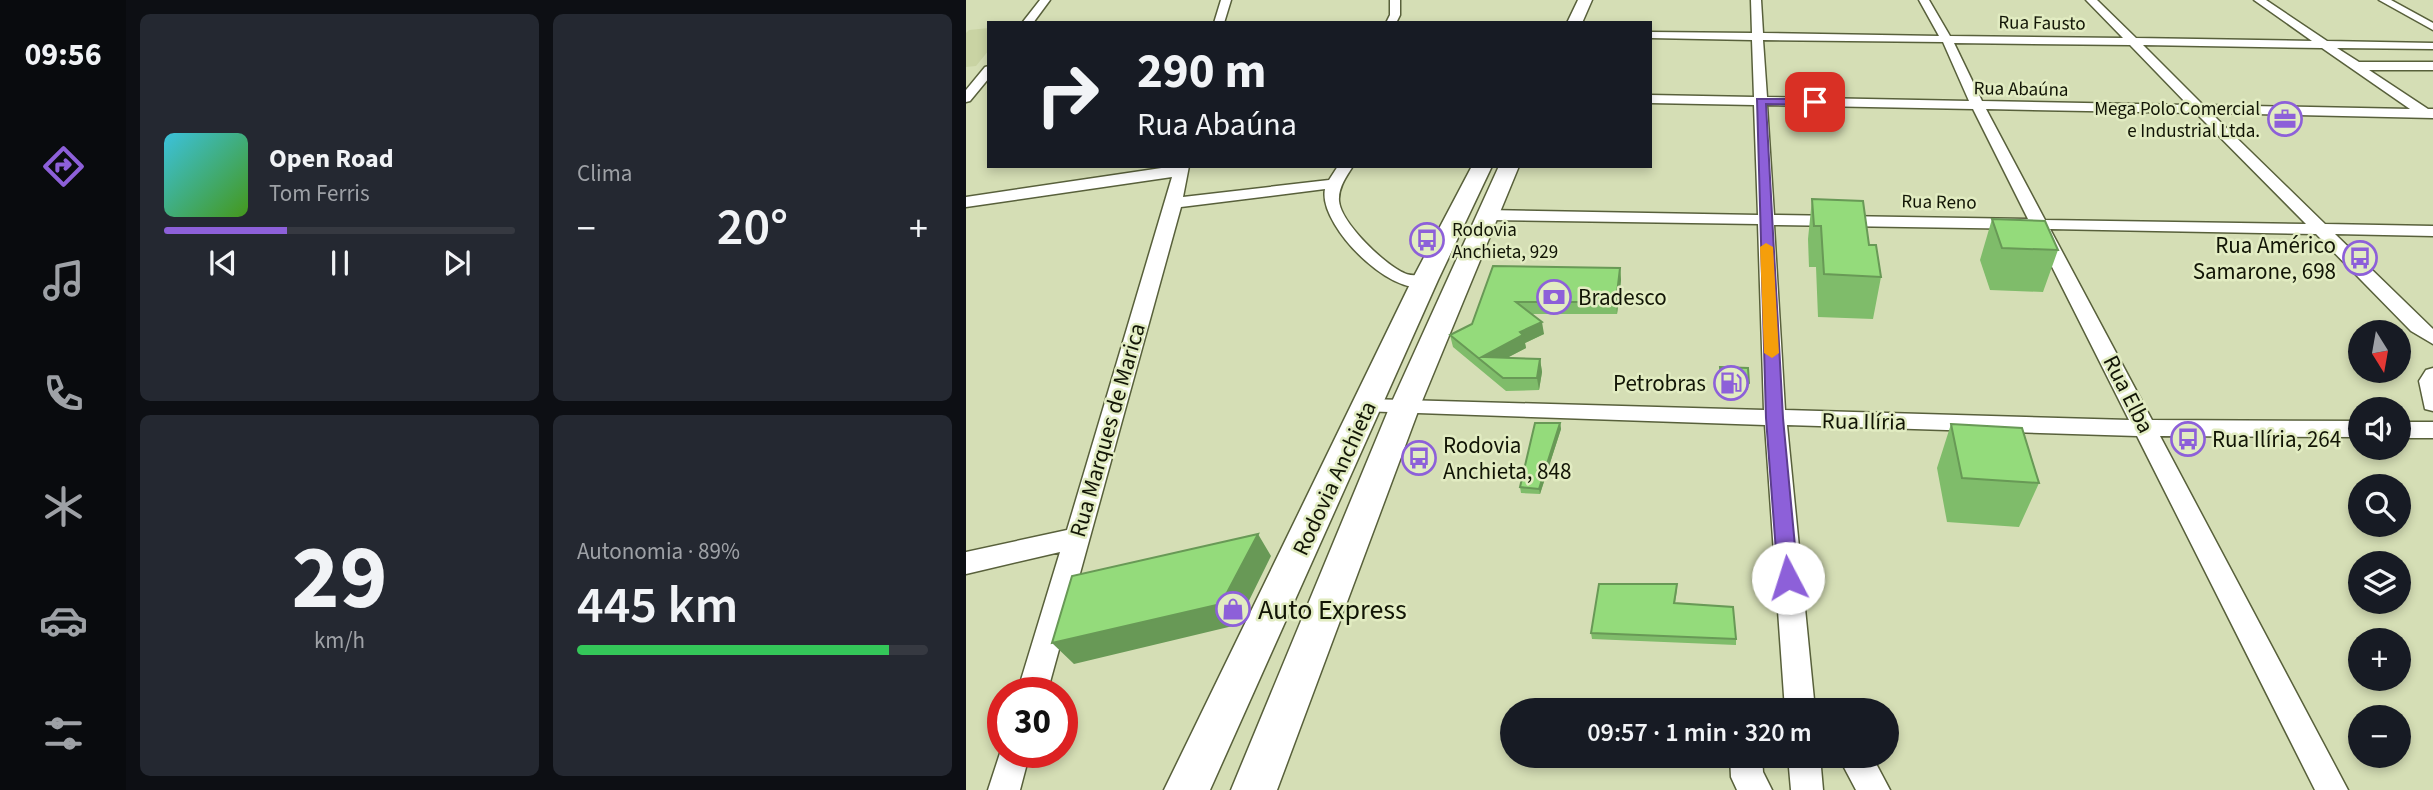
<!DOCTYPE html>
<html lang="pt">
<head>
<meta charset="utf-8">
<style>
  :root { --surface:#171b24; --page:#242831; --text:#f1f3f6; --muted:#9ea1a6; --line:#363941; --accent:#8d60d9 }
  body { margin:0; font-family:"Source Sans 3",sans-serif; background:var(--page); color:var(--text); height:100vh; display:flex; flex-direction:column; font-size:26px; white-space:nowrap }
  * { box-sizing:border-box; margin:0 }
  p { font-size:23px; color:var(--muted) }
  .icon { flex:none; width:38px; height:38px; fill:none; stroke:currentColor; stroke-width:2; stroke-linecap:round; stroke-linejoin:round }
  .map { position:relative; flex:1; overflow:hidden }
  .drawer { display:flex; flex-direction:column; gap:14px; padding:14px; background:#0d0f14; width:840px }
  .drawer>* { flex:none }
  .hud { position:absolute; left:21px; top:21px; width:665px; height:147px; border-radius:0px; box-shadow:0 4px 10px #0003; background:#171b24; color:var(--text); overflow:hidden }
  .needle { width:46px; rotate:169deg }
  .tools { position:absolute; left:1382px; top:320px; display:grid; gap:14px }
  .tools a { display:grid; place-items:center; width:63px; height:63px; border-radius:50%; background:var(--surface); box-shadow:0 4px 10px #0003; font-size:35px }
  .speed { position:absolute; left:21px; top:677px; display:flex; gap:14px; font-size:35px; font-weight:700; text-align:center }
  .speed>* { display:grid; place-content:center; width:91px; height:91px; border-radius:50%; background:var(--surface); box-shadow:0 4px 10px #0003; line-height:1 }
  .speed .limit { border:10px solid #d22; background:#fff; color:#111 }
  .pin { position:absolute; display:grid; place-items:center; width:60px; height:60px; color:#fff; margin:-30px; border-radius:14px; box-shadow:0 4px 10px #0006 }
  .me { position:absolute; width:77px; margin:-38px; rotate:355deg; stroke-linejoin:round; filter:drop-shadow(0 0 5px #0008) }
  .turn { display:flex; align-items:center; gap:24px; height:147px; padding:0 35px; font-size:32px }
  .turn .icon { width:91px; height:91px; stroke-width:2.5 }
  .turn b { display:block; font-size:49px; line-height:60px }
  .big { font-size:52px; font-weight:600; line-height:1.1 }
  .drawer .tile { flex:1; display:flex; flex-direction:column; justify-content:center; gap:10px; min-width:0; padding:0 24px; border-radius:10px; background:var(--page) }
  .drawer .dial { align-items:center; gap:0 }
  .dial b { font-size:91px; line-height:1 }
  .song { display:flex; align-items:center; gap:21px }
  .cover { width:84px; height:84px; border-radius:10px; background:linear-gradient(135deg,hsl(190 70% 55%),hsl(100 70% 35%)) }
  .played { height:7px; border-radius:4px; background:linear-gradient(90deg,var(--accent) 35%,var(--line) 35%) }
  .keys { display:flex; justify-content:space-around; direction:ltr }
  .heat { display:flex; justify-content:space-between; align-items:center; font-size:38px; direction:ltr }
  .charge { height:10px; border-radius:5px; background:linear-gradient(90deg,#34c759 89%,var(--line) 0) }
  .drawer .tiles { flex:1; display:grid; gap:14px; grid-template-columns:repeat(2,1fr) }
  .trip { position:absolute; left:534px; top:698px; width:399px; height:70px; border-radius:35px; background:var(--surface); box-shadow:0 4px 10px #0003; font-weight:600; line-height:70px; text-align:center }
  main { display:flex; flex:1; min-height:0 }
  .menu { display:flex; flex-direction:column; width:126px; justify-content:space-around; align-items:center; background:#090b0e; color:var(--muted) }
  .menu .icon { width:49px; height:49px }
  .menu .active { color:var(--accent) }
  .menu b { font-size:32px; color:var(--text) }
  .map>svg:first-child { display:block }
  .built { fill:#c9d3a3 }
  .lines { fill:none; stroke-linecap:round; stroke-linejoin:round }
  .minor-casing { stroke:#58603b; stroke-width:3 }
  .highway-casing { stroke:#58603b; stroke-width:3 }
  .minor { fill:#fff; fill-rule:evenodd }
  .highway { fill:#fff; fill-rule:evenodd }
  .wall { fill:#7fbc6a }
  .shaded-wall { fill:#689956 }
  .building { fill:#94db7b; stroke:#689956; stroke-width:2 }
  .route { fill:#8d60d9; stroke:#5c3e8d; stroke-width:2 }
  .slow { fill:#f59e0b }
  .labels { text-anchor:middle; stroke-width:5; stroke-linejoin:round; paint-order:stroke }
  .far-street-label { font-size:19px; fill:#121506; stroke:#e2ecc2 }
  .far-poi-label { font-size:19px; fill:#121506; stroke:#e2ecc2; text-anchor:end }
  .poi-label { font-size:23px; fill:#121506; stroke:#e2ecc2; text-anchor:start }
  .street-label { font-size:23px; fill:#121506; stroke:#e2ecc2 }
  .near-poi-label { font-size:28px; fill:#121506; stroke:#e2ecc2; text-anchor:start }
</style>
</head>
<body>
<main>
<nav class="menu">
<b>09:56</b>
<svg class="icon active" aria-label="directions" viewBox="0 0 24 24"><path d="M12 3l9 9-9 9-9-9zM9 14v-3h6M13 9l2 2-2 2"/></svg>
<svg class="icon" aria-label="music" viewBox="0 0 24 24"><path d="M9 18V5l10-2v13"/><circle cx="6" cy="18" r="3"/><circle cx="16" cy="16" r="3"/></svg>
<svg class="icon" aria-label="phone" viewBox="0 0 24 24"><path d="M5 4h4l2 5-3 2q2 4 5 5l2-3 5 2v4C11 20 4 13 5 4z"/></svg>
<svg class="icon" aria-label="climate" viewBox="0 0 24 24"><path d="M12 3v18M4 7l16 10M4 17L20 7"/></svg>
<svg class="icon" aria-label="car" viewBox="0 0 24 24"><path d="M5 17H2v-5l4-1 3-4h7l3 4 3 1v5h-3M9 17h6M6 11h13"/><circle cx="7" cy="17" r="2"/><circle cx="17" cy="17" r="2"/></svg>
<svg class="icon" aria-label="filters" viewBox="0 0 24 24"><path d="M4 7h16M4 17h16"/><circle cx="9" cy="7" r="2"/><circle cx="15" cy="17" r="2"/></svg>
</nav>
<section class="drawer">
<div class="tiles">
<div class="tile">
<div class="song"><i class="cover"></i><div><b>Open Road</b><p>Tom Ferris</p></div></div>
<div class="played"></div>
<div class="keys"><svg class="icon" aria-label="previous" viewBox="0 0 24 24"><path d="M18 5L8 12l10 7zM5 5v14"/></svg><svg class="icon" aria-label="pause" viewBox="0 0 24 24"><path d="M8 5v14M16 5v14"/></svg><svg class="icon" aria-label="next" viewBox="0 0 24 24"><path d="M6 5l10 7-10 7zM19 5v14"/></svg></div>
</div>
<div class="tile"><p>Clima</p>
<div class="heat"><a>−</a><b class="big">20°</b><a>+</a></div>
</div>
<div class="tile dial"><b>29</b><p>km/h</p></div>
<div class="tile"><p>Autonomia · 89%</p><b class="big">445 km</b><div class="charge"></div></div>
</div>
</section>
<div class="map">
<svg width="1467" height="790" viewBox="0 0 1467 790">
  <rect width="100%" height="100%" fill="#d5deb5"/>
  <path class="built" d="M 23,28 L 23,50 L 10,66 L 0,67 L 0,33 L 3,30 Z"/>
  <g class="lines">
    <g class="minor-casing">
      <path id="minor" d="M 74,0 L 84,0 L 67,23 L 56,23 Z
        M 255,0 L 265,0 L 258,23 L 248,23 Z
        M 424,0 L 434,0 L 434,15 L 430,23 L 420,23 L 424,15 Z
        M 785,0 L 795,0 L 797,33 L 973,36 L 953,0 L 963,0 L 984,36 L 1157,38 L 1120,0 L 1131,0 L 1170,38 L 1346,41 L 1288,0 L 1300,0 L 1361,41 L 1467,43 L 1467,49 L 1371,48 L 1393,62 L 1467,62 L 1467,70 L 1403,70 L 1462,109 L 1467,109 L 1467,118 L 1245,113 L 1359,224 L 1467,226 L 1467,236 L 1369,234 L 1467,329 L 1467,344 L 1445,331 L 1350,234 L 1084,229 L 1186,420 L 1395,421 L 1395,437 L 1194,436 L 1382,790 L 1349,790 L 1171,436 L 821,425 L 849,710 L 819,710 L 799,425 L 394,411 L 391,406 L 394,401 L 402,399 L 798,410 L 792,224 L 521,220 L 513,215 L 521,210 L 792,215 L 788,105 L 684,103 L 684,95 L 788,97 L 786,40 L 684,38 L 684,32 L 786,33 ZM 797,40 L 977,42 L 1003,101 L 801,97 ZM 988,43 L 1164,45 L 1222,105 L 1016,101 ZM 1177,45 L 1356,48 L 1444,109 L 1237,105 ZM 801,105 L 1007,109 L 1062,219 L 808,215 ZM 1020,109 L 1230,113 L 1340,224 L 1079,220 ZM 808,225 L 1067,229 L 1163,420 L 819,410 Z
        M 1413,0 L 1425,0 L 1467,23 L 1467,30 Z
        M 23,66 L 23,78 L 4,101 L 0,102 L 0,90 L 19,67 Z
        M 209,166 L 223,166 L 217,197 L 363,180 L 372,166 L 387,166 C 380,177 372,188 373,201 C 375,223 419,265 438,273 C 446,277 457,274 465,276 L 468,280 C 440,312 351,228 359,189 L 215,207 L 81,693 L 51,693 L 94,552 L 0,574 L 0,552 L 101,530 L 206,177 L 0,207 L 0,197 Z
        M 1467,368 L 1467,411 L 1459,409 L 1453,381 L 1460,370 Z
        M 1433,422 L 1467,422 L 1467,438 L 1433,438 Z
        M 37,744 L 37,752 L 64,752 L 54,790 L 22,790 Z
        M 764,756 L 796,756 L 797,772 L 806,790 L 771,790 L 765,777 Z
        M 822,756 L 854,756 L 857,790 L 825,790 Z
        M 872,756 L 906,756 L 924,790 L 890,790 Z"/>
    </g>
    <g class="highway-casing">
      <path id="highway" d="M 612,0 L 626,0 L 616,23 L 601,23 Z
        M 506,166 L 526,166 L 472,280 L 244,790 L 198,790 L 446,280 Z
        M 533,166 L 553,166 L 454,406 L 311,790 L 265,790 L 424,406 Z"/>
    </g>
    <use href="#minor" class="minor"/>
    <use href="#highway" class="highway"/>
  </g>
  <path class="wall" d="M 846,199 L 915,277 L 907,319 L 852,317 L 850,267 L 843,267 L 842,239 Z
    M 1026,219 L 1092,250 L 1077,292 L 1024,290 L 1014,260 Z
    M 527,266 L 654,268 L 655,280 L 651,314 L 566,314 L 578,334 L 559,343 L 560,348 L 540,358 L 574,359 L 576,372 L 573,390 L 540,391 L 487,347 L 484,335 L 506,324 Z
    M 754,367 L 782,389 L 776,395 L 756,395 Z
    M 594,423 L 595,429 L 574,494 L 555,493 L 554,487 Z
    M 985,424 L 1073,483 L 1053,527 L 981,522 L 971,468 Z
    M 711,590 L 709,603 L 770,639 L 770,645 L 626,639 L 625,633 Z"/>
  <path class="shaded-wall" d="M 654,268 L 655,280 L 651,314 L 650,302 Z
    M 576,322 L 578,334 L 559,343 L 560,348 L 524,367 L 516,357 L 554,332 Z
    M 574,359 L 576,372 L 573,390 L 571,378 Z
    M 783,383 L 782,389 L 776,395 L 776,389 Z
    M 594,423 L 595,429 L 574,494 L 573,489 Z
    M 292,534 L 305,556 L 271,625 L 108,664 L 86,643 Z"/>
  <path class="building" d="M 846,199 L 897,201 L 903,245 L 910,245 L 915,277 L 858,274 L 855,226 L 848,226 Z
    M 1026,219 L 1079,221 L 1092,250 L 1036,248 Z
    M 527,266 L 654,268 L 650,302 L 550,302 L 576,322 L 554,332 L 557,335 L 516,357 L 574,359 L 571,378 L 537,378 L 484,335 L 506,324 Z
    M 754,367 L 782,368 L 783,383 L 776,389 L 756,389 Z
    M 569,423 L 594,423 L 573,489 L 554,487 Z
    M 985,424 L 1056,428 L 1073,483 L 996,478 Z
    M 292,534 L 255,604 L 86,643 L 106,576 Z
    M 633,584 L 711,584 L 708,603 L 767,607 L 770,639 L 625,633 Z"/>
  <path class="route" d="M 791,99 L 849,99 L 854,102 L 849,105 L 800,104 L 817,418 L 832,578 L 829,584 L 822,586 L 815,584 L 812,578 L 800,418 Z"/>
  <path class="slow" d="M 800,243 L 807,247 L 813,353 L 806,358 L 798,353 L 794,247 Z"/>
  <defs>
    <g id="office-ring" transform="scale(1.75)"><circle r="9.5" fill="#e2ecc2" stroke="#8d60d9" stroke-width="1.5"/><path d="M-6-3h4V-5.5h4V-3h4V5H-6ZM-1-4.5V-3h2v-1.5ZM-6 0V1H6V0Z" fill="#8d60d9"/></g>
    <g id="bus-ring" transform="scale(1.75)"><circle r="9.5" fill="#e2ecc2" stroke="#8d60d9" stroke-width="1.5"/><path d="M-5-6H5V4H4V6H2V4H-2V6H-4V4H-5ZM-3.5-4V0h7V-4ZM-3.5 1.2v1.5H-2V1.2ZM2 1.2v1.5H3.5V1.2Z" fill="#8d60d9"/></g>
    <g id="bank-ring" transform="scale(1.75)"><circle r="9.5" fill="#e2ecc2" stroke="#8d60d9" stroke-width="1.5"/><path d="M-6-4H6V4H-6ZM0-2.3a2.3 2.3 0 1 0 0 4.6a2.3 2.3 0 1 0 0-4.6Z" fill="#8d60d9"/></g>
    <g id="fuel-ring" transform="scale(1.75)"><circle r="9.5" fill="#e2ecc2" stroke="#8d60d9" stroke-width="1.5"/><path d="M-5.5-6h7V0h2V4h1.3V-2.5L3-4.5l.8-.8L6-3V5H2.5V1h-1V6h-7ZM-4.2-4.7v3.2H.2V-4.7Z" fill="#8d60d9"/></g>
    <g id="shop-ring" transform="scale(1.75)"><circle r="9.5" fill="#e2ecc2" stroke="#8d60d9" stroke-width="1.5"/><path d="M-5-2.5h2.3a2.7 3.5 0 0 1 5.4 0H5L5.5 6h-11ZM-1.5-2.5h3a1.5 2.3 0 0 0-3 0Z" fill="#8d60d9"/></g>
  </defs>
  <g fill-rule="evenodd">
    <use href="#office-ring" x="1319" y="119"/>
    <use href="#bus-ring" x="461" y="240"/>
    <use href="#bus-ring" x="1394" y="258"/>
    <use href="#bank-ring" x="588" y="297"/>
    <use href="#fuel-ring" x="765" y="383"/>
    <use href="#bus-ring" x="1222" y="439"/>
    <use href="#bus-ring" x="453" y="458"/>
    <use href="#shop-ring" x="267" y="609"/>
  </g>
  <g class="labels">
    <g class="far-street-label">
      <text transform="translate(1076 22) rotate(1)" y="7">Rua Fausto</text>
      <text transform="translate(1055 88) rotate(1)" y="7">Rua Abaúna</text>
      <text transform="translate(973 201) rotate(1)" y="7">Rua Reno</text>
    </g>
    <g class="far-poi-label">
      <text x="1294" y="115">Mega Polo Comercial<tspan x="1294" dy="22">e Industrial Ltda.</tspan></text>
      <text x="486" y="236" text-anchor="start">Rodovia<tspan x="486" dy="22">Anchieta, 929</tspan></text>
    </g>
    <g class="poi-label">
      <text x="1370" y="253" text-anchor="end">Rua Américo<tspan x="1370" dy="26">Samarone, 698</tspan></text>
      <text x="612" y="305">Bradesco</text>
      <text x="740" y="391" text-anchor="end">Petrobras</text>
      <text x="1246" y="447">Rua Ilíria, 264</text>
      <text x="477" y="453">Rodovia<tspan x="477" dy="26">Anchieta, 848</tspan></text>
    </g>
    <g class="street-label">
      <text transform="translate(1163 394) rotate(63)" y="8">Rua Elba</text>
      <text transform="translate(898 421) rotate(1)" y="8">Rua Ilíria</text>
      <text transform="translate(141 430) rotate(-74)" y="8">Rua Marques de Marica</text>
      <text transform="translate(368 478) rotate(-65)" y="8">Rodovia Anchieta</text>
    </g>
    <g class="near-poi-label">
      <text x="292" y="619">Auto Express</text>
    </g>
  </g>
</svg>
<div class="tools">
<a><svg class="needle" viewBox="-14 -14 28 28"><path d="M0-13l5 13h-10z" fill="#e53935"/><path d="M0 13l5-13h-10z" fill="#9ea1a6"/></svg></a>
<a><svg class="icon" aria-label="sound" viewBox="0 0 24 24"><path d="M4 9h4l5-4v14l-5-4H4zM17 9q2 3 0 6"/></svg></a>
<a><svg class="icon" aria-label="search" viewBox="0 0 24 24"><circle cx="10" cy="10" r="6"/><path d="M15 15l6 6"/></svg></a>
<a><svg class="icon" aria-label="layers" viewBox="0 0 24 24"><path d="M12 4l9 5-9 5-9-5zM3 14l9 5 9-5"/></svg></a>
<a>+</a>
<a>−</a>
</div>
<div class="speed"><div class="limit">30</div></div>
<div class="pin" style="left:849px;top:102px;background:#d93025"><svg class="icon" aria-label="arrive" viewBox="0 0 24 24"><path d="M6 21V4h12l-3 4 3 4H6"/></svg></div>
<svg class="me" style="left:822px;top:578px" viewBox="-20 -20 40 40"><circle r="19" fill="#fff"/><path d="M0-13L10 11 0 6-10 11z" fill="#8d60d9"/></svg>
<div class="trip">09:57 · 1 min · 320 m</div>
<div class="hud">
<div class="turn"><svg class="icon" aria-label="right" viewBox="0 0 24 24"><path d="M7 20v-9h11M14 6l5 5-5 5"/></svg><div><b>290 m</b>Rua Abaúna</div></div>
</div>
</div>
</main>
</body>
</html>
